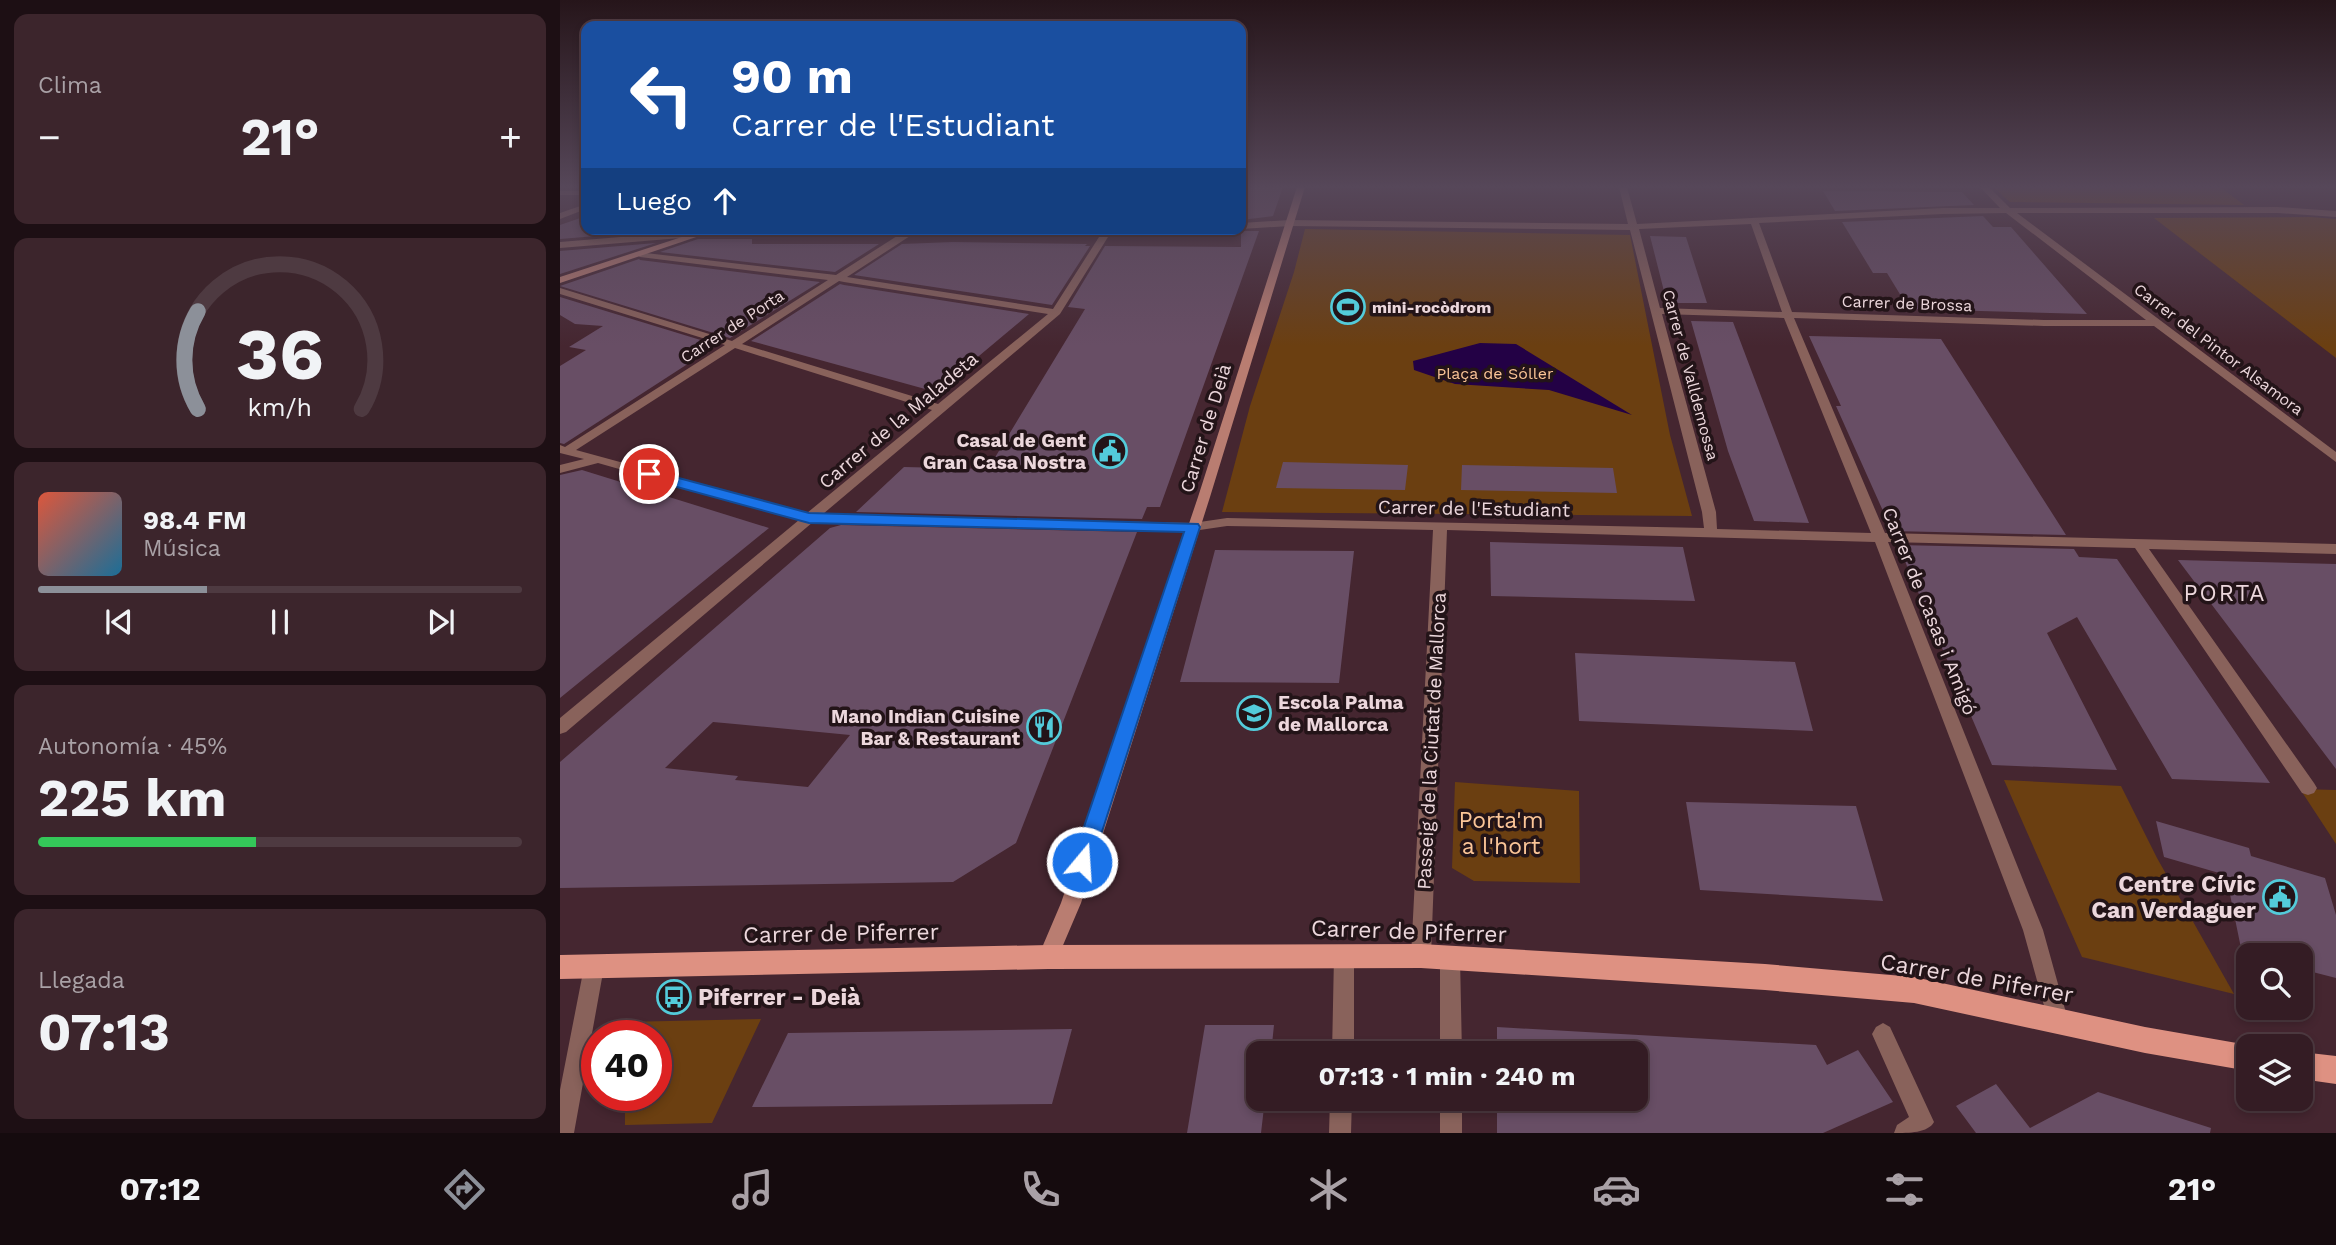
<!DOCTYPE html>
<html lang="es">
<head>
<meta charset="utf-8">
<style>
  :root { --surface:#341c24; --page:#3c252c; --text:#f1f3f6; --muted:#a9a1a6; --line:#4e3a41; --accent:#8c9099 }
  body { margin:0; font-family:"Work Sans",sans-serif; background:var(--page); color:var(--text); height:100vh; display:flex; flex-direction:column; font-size:26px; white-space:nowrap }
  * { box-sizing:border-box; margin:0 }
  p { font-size:23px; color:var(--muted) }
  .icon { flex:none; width:38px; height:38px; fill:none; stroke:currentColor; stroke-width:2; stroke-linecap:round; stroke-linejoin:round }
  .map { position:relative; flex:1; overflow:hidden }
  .details { display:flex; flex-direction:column; gap:14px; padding:14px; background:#1d0f14; width:560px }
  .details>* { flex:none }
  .banner { position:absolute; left:21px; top:21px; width:665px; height:214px; border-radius:14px; box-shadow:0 4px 10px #0003,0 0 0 2px var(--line); background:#1a4fa0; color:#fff; overflow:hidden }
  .buttons { position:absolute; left:1676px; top:943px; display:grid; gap:14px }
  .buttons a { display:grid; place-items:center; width:77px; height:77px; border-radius:14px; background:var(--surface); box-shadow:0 4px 10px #0003,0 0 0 2px var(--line); font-size:35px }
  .speed { position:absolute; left:21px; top:1020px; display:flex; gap:14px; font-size:35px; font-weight:700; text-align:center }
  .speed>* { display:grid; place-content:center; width:91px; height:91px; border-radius:50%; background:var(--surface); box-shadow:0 4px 10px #0003,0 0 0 2px var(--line); line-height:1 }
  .speed .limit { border:10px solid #d22; background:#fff; color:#111 }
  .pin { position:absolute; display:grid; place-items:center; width:60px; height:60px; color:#fff; margin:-30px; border:4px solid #fff; border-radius:50%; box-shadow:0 2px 7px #0007 }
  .me { position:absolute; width:77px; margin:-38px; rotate:18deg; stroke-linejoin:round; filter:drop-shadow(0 0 5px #0008) }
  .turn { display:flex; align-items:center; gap:24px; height:147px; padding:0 35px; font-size:32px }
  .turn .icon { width:91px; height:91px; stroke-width:2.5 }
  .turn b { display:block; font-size:49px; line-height:60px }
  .then { display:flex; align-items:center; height:66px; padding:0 35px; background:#0003; gap:14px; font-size:26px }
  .big { font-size:52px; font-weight:700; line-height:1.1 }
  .details .widget { flex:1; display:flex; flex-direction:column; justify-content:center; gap:10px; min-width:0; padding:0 24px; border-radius:14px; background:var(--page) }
  .details .dial { align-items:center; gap:0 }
  .dial svg { height:182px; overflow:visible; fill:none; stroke:var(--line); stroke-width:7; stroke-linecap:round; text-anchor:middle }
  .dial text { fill:var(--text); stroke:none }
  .song { display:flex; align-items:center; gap:21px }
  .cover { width:84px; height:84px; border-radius:10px; background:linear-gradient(135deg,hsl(10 70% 55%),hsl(200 70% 35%)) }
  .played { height:7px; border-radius:4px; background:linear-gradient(90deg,var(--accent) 35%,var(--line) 35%) }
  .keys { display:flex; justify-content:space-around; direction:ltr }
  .heat { display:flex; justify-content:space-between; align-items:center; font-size:38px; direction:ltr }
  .charge { height:10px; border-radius:5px; background:linear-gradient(90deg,#34c759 45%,var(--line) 0) }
  .trip { position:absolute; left:686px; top:1041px; width:402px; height:70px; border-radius:14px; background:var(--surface); box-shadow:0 4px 10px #0003,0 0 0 2px var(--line); font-weight:700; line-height:70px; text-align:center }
  .tabs { display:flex; height:112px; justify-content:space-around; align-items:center; background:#150b0e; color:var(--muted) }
  .tabs .icon { width:49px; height:49px }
  .tabs .selected { color:var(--accent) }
  .tabs b { font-size:32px; color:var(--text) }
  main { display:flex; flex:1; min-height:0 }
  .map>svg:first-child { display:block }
  .green { fill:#6b3f11 }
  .water { fill:#230145 }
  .building { fill:#684e65; fill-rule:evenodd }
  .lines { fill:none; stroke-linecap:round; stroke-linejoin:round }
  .street { fill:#89625b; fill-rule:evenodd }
  .secondary { fill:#b97d71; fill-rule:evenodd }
  .primary { fill:#de9182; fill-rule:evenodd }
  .route { fill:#1a73e8; stroke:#114b97; stroke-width:2 }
  .labels { text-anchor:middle; stroke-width:7; stroke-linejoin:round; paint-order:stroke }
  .far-street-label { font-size:16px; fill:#ecd7dc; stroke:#231418 }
  .far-poi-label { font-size:16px; font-weight:bold; fill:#ecd7dc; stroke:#231418; text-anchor:start }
  .far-park-label { font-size:16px; fill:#fbc597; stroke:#231418 }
  .street-label { font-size:19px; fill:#ecd7dc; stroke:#231418 }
  .poi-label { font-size:19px; font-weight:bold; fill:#ecd7dc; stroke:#231418; text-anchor:end }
  .quarter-label { font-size:23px; letter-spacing:2px; fill:#ecd7dc; stroke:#231418 }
  .near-park-label { font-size:23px; fill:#fbc597; stroke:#231418 }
  .near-poi-label { font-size:23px; font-weight:bold; fill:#ecd7dc; stroke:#231418; text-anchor:end }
  .near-street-label { font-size:23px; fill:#ecd7dc; stroke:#231418 }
</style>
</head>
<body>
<main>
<section class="details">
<div class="widget"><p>Clima</p>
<div class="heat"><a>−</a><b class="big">21°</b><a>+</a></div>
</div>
<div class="widget dial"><svg viewBox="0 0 100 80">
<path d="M14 69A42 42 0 1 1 86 69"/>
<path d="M14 69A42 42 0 0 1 14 26" stroke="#8c9099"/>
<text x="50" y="56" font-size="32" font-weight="700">36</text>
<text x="50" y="72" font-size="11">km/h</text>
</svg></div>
<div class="widget">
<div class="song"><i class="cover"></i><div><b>98.4 FM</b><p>Música</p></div></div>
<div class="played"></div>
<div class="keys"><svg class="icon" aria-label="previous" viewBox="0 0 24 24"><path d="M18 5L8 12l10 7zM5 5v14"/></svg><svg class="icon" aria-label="pause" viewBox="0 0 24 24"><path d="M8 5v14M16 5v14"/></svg><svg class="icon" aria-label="next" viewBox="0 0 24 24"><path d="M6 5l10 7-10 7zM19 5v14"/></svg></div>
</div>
<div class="widget"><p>Autonomía · 45%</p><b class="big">225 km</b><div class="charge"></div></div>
<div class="widget"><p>Llegada</p><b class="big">07:13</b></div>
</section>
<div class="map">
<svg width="1776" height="1133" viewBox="0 0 1776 1133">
  <rect width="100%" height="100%" fill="#452630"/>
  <path class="green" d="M 1433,187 L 1660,187 L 1684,205 L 1450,202 Z
    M 1750,217 L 1776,219 L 1776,358 L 1594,218 Z
    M 745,229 L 1070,235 L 1110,435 L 1132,516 L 662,512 L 690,406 L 734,272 Z
    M 1444,780 L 1561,786 L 1597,858 L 1674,994 L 1522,957 Z
    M 895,782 L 1019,791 L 1020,883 L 914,881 L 892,868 Z
    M 1740,789 L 1776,790 L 1776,844 Z
    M 201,1019 L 152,1123 L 65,1125 L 65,1096 L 96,1096 L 96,1036 L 63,1036 L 63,1022 Z"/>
  <path class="water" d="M 920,343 L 956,344 L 1072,415 L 989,390 L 895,384 L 854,370 L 853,361 Z"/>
  <path class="building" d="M 681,187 L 723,187 L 713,216 L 681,220 Z
    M 1263,191 L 1402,192 L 1414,205 L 1275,211 Z
    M 26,216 L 26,229 L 122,229 L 0,239 L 0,225 Z
    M 1423,216 L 1433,227 L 1451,227 L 1527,314 L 1349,309 L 1327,273 L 1313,273 L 1282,222 Z
    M 681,231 L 699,231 L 600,507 L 587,507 L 582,519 L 296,512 L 344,467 L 428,469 L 525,309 L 508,307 L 545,246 L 681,247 Z
    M 1090,236 L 1126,237 L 1147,303 L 1107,303 Z
    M 138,239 L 192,239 L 192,244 L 319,244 L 275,272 L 100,252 Z
    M 393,242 L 527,244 L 525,246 L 530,246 L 492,305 L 294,275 L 342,244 Z
    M 96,243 L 0,274 L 0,251 Z
    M 79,259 L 80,260 L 260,282 L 170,338 L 0,286 Z
    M 280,284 L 284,285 L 469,314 L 376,392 L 191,341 Z
    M 0,297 L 157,345 L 4,444 L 0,443 L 0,366 L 26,350 L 9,347 L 43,326 L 15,324 L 0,315 Z
    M 1131,321 L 1173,322 L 1249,523 L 1194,521 L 1168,451 Z
    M 1249,336 L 1381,339 L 1506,535 L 1332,531 L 1276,406 L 1281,406 Z
    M 723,462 L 848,465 L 845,490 L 716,488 Z
    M 902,465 L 1053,468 L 1057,493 L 901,490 Z
    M 22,470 L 209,528 L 0,698 L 0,475 Z
    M 281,525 L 577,532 L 456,843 L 393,882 L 0,888 L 0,762 L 270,528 ZM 153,722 L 175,724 L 290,735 L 248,787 L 175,780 L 178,776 L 105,768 Z
    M 930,542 L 1123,547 L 1135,601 L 931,596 Z
    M 1338,545 L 1514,549 L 1519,557 L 1557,559 L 1710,783 L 1612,779 L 1517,617 L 1487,633 L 1557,770 L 1432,765 Z
    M 655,550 L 794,551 L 779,683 L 620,682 Z
    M 1618,560 L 1776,564 L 1776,769 Z
    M 1015,653 L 1235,662 L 1253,731 L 1019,721 Z
    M 1126,802 L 1296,806 L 1323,901 L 1140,890 Z
    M 1596,821 L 1689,848 L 1691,856 L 1765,878 L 1776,915 L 1776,978 L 1741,969 L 1741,956 L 1693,956 L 1682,953 L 1666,875 L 1604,857 Z
    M 645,1025 L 714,1025 L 711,1054 L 698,1054 L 698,1099 L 705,1099 L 701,1133 L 627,1133 Z
    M 937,1027 L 1256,1045 L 1267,1065 L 1298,1050 L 1333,1102 L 1263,1133 L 937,1133 L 937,1099 L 1076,1099 L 1076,1054 L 937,1054 Z
    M 512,1029 L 492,1104 L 192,1107 L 228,1033 Z
    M 1436,1084 L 1470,1128 L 1538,1092 L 1651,1128 L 1650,1133 L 1416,1133 L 1396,1106 Z"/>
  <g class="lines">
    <path class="street" d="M 1059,187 L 1067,187 L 1077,224 L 1383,208 L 1440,208 L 1420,187 L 1429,187 L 1450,208 L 1718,207 L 1776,211 L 1776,217 L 1718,213 L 1457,213 L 1776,452 L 1776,462 L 1594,326 L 1484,326 L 1234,318 L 1325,533 L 1776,544 L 1776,554 L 1589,549 L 1754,783 L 1757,788 L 1754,793 L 1748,795 L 1742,793 L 1575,548 L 1328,542 L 1483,930 L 1508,1020 L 1505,1027 L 1498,1030 L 1491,1027 L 1488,1020 L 1463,930 L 1315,542 L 887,530 L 871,956 L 868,963 L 861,966 L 854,963 L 851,956 L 873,530 L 667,526 L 633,531 L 253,522 L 6,732 L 0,734 L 0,718 L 239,520 L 38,463 L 0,473 L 0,465 L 24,459 L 0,453 L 0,445 L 5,447 L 165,345 L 0,294 L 0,288 L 172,341 L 268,280 L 80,257 L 75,254 L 77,252 L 276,275 L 337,236 L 145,236 L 0,248 L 0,242 L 145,230 L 542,231 L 543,229 L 635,229 L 631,232 L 548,237 L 500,314 L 263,514 L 633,523 L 667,518 L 1144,528 L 1142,512 L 1070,230 L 730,226 L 681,229 L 681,223 L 730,220 L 1068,224 ZM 1446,213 L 1586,320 L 1484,320 L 1232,312 L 1199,223 L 1383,214 ZM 1191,224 L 1222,312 L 1100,308 L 1079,229 ZM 350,236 L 539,237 L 493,309 L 287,277 ZM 279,281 L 284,282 L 488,314 L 378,404 L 182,344 ZM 1102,314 L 1224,318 L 1311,533 L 1157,529 L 1156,512 ZM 175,348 L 372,410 L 247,513 L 16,450 Z
      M 0,191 L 26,191 L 26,195 L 0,195 Z
      M 26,204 L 26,209 L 0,219 L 0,213 Z
      M 784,946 L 791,949 L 794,956 L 794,1054 L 772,1054 L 774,956 L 777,949 Z
      M 890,948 L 897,951 L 900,958 L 902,1054 L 880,1054 L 880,958 L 883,951 Z
      M 34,957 L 41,960 L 44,967 L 14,1133 L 0,1133 L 0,1090 L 24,967 L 27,960 Z
      M 1323,1023 L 1330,1027 L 1374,1122 C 1368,1133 1349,1133 1334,1133 L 1337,1125 L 1349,1117 L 1312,1034 L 1316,1027 Z
      M 770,1099 L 792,1099 L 791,1133 L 769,1133 Z
      M 880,1099 L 902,1099 L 902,1133 L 880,1133 Z"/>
    <path class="secondary" d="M 737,187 L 745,187 L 650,497 L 521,903 L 495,964 L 488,967 L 481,964 L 478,957 L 501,903 L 638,497 Z
      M 146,229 L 160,229 L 0,283 L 0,277 Z"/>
    <path class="primary" d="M 861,944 L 1205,964 L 1354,977 L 1585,1027 L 1694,1046 L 1689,1046 L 1689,1071 L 1585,1053 L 1354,1003 L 1205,990 L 861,968 L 488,969 L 0,979 L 0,955 L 488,945 Z
      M 1741,1052 L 1776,1056 L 1776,1084 L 1741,1079 Z"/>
  </g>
  <linearGradient id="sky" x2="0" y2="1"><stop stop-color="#26151a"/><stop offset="0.54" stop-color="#564759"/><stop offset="1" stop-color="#564759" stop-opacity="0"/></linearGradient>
  <rect width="1776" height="346" fill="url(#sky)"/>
  <path class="route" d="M 89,470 L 249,513 L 638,524 L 640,527 L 530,869 L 522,871 L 515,869 L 512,862 L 624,532 L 249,523 L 84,478 L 84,471 Z"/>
  <defs>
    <g id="stadium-ring" transform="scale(1.75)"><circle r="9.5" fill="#231418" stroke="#53cbda" stroke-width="1.5"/><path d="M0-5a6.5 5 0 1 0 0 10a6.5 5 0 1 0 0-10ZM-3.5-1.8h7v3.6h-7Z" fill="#53cbda"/></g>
    <g id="civic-ring" transform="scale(1.75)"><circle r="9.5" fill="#231418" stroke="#53cbda" stroke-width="1.5"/><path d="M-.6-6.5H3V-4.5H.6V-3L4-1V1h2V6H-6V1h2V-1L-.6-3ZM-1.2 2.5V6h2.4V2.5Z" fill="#53cbda"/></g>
    <g id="school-ring" transform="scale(1.75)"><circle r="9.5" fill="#231418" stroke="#53cbda" stroke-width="1.5"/><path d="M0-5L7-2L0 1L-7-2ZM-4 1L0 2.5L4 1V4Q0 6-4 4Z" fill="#53cbda"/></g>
    <g id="restaurant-ring" transform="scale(1.75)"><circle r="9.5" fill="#231418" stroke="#53cbda" stroke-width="1.5"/><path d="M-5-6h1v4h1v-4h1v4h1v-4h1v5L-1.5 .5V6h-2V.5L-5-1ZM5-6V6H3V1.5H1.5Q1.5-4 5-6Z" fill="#53cbda"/></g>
    <g id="bus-ring" transform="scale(1.75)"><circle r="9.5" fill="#231418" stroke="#53cbda" stroke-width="1.5"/><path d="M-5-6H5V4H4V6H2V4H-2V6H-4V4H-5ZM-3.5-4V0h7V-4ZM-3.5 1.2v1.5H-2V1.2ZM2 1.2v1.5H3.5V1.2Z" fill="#53cbda"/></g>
  </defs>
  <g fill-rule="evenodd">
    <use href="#stadium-ring" x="788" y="307"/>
    <use href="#civic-ring" x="550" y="451"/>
    <use href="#school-ring" x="694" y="713"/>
    <use href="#restaurant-ring" x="484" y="727"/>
    <use href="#civic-ring" x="1720" y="897"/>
    <use href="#bus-ring" x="114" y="997"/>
  </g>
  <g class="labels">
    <g class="far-street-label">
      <text transform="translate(1347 303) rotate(2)" y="6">Carrer de Brossa</text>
      <text transform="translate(172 326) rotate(-33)" y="6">Carrer de Porta</text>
      <text transform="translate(1659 349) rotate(37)" y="6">Carrer del Pintor Alsamora</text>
      <text transform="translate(1131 375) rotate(75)" y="6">Carrer de Valldemossa</text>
    </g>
    <g class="far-poi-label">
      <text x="812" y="313">mini-rocòdrom</text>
    </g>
    <g class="far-park-label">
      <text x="935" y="379">Plaça de Sóller</text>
    </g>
    <g class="street-label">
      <text transform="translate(338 420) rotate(-40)" y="7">Carrer de la Maladeta</text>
      <text transform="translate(645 428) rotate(-73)" y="7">Carrer de Deià</text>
      <text transform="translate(914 508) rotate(1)" y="7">Carrer de l'Estudiant</text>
      <text transform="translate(1370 611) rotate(68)" y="7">Carrer de Casas i Amigó</text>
      <text transform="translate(871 741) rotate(-87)" y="7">Passeig de la Ciutat de Mallorca</text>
    </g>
    <g class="poi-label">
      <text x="526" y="447">Casal de Gent<tspan x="526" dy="22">Gran Casa Nostra</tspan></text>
      <text x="718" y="709" text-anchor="start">Escola Palma<tspan x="718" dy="22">de Mallorca</tspan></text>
      <text x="460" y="723">Mano Indian Cuisine<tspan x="460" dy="22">Bar &amp; Restaurant</tspan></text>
    </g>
    <g class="quarter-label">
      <text x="1665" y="601">PORTA</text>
    </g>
    <g class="near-park-label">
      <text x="941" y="828">Porta'm<tspan x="941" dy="26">a l'hort</tspan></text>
    </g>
    <g class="near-poi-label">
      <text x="1696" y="892">Centre Cívic<tspan x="1696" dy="26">Can Verdaguer</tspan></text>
      <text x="138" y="1005" text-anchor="start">Piferrer - Deià</text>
    </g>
    <g class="near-street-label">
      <text transform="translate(849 931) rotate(2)" y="8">Carrer de Piferrer</text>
      <text transform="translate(281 933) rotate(-1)" y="8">Carrer de Piferrer</text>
      <text transform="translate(1417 978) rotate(10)" y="8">Carrer de Piferrer</text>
    </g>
  </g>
</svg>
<div class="buttons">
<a><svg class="icon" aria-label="search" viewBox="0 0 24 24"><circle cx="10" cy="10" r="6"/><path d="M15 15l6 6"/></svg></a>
<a><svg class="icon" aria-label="layers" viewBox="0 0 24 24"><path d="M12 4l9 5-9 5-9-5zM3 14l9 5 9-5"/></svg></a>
</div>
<div class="speed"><div class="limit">40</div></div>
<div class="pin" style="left:89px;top:474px;background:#d93025"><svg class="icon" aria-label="arrive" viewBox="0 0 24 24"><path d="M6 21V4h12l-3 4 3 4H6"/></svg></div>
<svg class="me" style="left:522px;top:862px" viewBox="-20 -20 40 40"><circle r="17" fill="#1a73e8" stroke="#fff" stroke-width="3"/><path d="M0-11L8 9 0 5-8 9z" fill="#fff"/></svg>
<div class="trip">07:13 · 1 min · 240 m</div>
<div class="banner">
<div class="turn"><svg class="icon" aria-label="left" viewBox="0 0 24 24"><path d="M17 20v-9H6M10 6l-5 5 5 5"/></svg><div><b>90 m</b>Carrer de l'Estudiant</div></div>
<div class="then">Luego<svg class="icon" aria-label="ahead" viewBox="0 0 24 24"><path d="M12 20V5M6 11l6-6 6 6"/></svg></div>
</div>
</div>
</main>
<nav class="tabs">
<b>07:12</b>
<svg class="icon selected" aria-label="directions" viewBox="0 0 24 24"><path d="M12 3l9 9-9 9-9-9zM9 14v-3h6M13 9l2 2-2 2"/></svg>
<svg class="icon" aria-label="music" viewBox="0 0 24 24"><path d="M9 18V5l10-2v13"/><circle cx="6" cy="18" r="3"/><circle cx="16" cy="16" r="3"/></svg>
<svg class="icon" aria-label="phone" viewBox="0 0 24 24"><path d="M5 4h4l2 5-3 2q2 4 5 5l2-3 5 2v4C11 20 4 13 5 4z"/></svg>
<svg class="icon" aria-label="climate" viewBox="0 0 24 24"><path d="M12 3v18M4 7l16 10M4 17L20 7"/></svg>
<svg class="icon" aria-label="car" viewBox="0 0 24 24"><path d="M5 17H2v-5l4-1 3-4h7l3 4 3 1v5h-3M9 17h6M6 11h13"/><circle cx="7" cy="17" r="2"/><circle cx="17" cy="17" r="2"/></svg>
<svg class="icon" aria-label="filters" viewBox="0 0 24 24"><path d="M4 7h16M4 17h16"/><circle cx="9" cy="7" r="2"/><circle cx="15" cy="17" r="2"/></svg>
<b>21°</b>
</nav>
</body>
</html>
